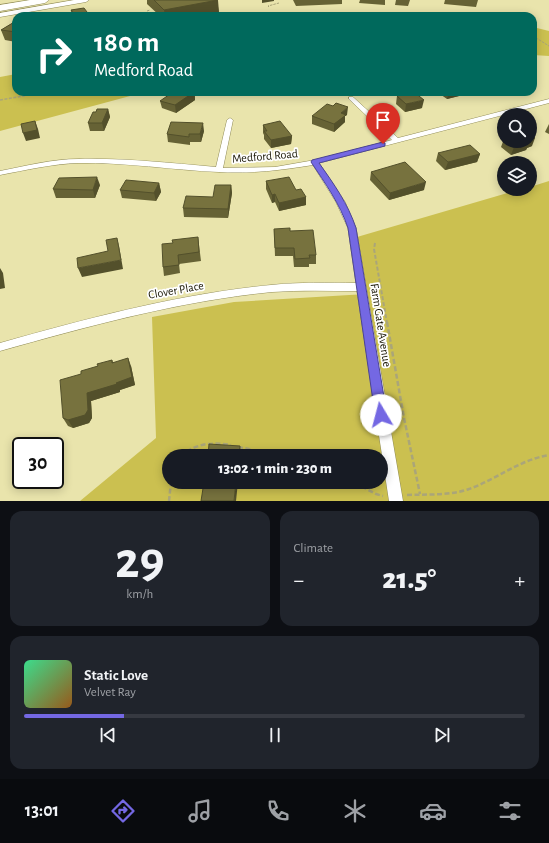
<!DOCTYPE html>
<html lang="en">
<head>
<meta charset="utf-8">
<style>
  :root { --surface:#171b24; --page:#20242c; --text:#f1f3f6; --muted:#9ea1a6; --line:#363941; --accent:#7468e3 }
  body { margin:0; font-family:"Alegreya Sans",sans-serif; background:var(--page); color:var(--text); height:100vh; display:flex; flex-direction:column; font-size:15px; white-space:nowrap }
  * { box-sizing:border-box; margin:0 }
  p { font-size:13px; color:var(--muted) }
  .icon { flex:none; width:22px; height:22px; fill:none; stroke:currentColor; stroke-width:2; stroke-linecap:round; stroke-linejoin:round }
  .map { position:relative; height:501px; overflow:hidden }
  .details { display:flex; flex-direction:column; gap:10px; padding:10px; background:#0d0f14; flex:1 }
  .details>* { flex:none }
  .guide { position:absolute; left:12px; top:12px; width:525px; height:84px; border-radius:12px; box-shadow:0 2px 10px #0003; background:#00695c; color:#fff; overflow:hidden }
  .buttons { position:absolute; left:497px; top:108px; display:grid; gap:8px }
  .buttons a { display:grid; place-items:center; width:40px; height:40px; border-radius:50%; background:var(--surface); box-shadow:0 2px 10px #0003; font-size:20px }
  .speed { position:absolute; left:12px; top:437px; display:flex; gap:8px; font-size:20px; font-weight:700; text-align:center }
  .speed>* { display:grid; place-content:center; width:52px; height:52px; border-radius:50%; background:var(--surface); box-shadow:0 2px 10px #0003; line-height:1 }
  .speed .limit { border:2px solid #111; border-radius:6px; background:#fff; color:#111 }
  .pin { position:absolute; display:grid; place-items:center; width:34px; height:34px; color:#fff; margin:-41px -17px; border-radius:50% 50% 50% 0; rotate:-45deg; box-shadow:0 0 4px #0007 }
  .pin .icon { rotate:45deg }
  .me { position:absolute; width:44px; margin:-22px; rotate:352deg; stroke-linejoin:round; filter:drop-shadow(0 0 3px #0008) }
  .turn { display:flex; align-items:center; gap:14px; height:84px; padding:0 16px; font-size:18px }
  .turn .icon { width:52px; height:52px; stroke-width:2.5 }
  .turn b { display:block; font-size:28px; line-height:34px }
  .big { font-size:30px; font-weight:800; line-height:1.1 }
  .details .tile { flex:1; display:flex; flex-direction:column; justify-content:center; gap:6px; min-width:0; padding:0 14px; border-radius:12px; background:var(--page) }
  .details .dial { align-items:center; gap:0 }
  .dial b { font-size:52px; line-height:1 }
  .song { display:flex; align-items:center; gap:12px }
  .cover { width:48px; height:48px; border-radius:6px; background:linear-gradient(135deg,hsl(150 70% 55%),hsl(30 70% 35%)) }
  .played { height:4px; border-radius:2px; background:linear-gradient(90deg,var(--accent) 20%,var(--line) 20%) }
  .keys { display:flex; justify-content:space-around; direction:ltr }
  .heat { display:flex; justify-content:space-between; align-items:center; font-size:22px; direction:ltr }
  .details .tiles { flex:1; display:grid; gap:10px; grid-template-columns:1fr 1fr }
  .tile:last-child { grid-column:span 2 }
  .trip { position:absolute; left:162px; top:449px; width:226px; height:40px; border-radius:20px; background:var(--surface); box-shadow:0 2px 10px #0003; font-weight:800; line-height:40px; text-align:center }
  .tabs { display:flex; height:64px; justify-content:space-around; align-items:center; background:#090b0e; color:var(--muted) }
  .tabs .icon { width:28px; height:28px }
  .tabs .selected { color:var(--accent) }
  .tabs b { font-size:18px; color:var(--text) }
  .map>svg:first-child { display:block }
  .green { fill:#cbc050; fill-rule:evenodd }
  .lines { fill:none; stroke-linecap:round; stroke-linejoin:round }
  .street-casing { stroke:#908b56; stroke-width:1 }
  .secondary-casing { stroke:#908b56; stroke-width:1 }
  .highway-casing { stroke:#908b56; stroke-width:1 }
  .path-far3 { stroke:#aaa579; stroke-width:1; stroke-dasharray:2.5 1; stroke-linecap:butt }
  .path-far2 { stroke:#aaa579; stroke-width:1.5; stroke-dasharray:3 1.5; stroke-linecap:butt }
  .path-far1 { stroke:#aaa579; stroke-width:2; stroke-dasharray:4 2; stroke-linecap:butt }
  .path { stroke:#aaa579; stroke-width:2.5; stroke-dasharray:5 2.5; stroke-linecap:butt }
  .street { fill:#fff; fill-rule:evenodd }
  .secondary { fill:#fff; fill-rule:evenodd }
  .highway { fill:#fff; fill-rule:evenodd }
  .wall { fill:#666235 }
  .shaded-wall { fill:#53502b }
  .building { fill:#77723e; stroke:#53502b }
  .route { fill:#7468e3; stroke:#4b4494 }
  .labels { text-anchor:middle; stroke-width:3.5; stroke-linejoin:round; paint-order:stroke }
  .street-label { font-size:12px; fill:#171402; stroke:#fff }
</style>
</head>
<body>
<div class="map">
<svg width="549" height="501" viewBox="0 0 549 501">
  <rect width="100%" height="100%" fill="#e9e4ac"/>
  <path class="green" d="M 533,27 L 549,31 L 549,56 L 533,55 Z
    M 16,74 L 16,92 L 145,92 L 0,131 L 0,77 Z
    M 549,181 L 549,501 L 80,501 L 156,438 L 152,317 L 234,302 L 366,294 L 357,237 L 521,189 L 530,189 L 530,187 ZM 169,456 L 381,456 L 381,482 L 169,482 Z"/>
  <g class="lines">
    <g class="street-casing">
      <path id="street" d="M 349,97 L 353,97 L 398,138 L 549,99 L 549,103 L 319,163 L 345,202 L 356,228 L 403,501 L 389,501 L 357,291 C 329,291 301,290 272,292 C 180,301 89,326 0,351 L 0,343 C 89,318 179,294 271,285 C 299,282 328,283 356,283 L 348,228 L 336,202 L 313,165 C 282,170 251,174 219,172 C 172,170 125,162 78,163 C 52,164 26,170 0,175 L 0,171 C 26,166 52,159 79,159 C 124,158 170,163 216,167 L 227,120 L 230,118 L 233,120 L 223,168 L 275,167 L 315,160 L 392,140 L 349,99 Z"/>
    </g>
    <g class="secondary-casing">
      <path id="secondary" d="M 74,0 L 89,0 L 86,2 L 0,17 L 0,13 Z"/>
    </g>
    <g class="highway-casing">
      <path id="highway" d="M 30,0 L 49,0 L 45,3 L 0,11 L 0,5 Z"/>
    </g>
    <path class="path-far3" d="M 269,7 L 268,6 L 279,3
      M 147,11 L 150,10
      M 533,36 L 549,46"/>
    <path class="path-far2" d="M 0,100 L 46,92"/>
    <path class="path-far1" d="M 375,243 L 374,249 L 387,323"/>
    <path class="path" d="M 387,322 L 404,418 L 420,494
      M 383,347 L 392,347
      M 238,447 L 249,449 L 262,456
      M 181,456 C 196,443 212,442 231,445
      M 340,482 L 359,485 L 376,494 L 383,496
      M 407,495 C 428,494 449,496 469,489 C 497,479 519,460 549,455
      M 169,501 L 171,482"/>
    <use href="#street" class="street"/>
    <use href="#secondary" class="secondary"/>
    <use href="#highway" class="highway"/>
  </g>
  <path class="wall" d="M 147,0 L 217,0 L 219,13 L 202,16 L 160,16 L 147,4 Z
    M 293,0 L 342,0 L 342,4 L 296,6 Z
    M 360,0 L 385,0 L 385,5 L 359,3 Z
    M 396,0 L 410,0 L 408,6 L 395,5 Z
    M 445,0 L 478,0 L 476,7 L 444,4 Z
    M 71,10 L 90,16 L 72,16 Z
    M 16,21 L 16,42 L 5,40 L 1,30 Z
    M 195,92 L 195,100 L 176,113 L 162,108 L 160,101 Z
    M 250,92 L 271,92 L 267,96 Z
    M 437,92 L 475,92 L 447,99 Z
    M 397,96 L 422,108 L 405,112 L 396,104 Z
    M 333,106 L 347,115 L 345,116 L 345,122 L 334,132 L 312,124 L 312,116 Z
    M 108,109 L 110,117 L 104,131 L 90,131 L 88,123 L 96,112 Z
    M 549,124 L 549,134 L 545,132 Z
    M 263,125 L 292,136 L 291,144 L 271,148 L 264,139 L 264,135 L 263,133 Z
    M 204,131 L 201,142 L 190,142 L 190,145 L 168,142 L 167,134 Z
    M 504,139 L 504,141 L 530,141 L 532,146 L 527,148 L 526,150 L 511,155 L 501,147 Z
    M 438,153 L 480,154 L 477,162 L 445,170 L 436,161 Z
    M 371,172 L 424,190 L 389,200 L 370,180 Z
    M 266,181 L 296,190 L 306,197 L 306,205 L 279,211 L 275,202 L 272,203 L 266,189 Z
    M 159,183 L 161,192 L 156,201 L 122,198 L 120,190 Z
    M 100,185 L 95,198 L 56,198 L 53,189 Z
    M 231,185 L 232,193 L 228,218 L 184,217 L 183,208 L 213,197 Z
    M 274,229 L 290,231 L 316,255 L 316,264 L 309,264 L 309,267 L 294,267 L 293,256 L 275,256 Z
    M 198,237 L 201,261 L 179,264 L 180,273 L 164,276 L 163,267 L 173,243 Z
    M 112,360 L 113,362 L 131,366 L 135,385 L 120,390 L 120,392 L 91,401 L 92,418 L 89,423 L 73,428 L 68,426 L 63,418 L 81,374 Z"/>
  <path class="shaded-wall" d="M 218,0 L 219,13 L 202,16 L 165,16 L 164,10 Z
    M 262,0 L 274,0 L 274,1 L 262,3 Z
    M 194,92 L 195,100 L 176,113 L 175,105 Z
    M 267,92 L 271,92 L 267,96 Z
    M 449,92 L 475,92 L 447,99 Z
    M 424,100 L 422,108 L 405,112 L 406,104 Z
    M 348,107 L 347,115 L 345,116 L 345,122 L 334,132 L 334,124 L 341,113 Z
    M 108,109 L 110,117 L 104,131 L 102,123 Z
    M 35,121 L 38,129 L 40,138 L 26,141 L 23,133 Z
    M 203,123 L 204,131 L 201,142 L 200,134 Z
    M 292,136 L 291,144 L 271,148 L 271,140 Z
    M 535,138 L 532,146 L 527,148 L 526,150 L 511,155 L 514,147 L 527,141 L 530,141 L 530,140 Z
    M 480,154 L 477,162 L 445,170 L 448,162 Z
    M 97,177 L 100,185 L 95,198 L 93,190 Z
    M 426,182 L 424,190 L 389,200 L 390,193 Z
    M 159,183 L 161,192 L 156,201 L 154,193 Z
    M 231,185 L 232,193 L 228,218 L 228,209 Z
    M 275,194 L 275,202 L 272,203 L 272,195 Z
    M 306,197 L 306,205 L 279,211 L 279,203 Z
    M 117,238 L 119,246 L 123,269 L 82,277 L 78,268 L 121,260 Z
    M 0,268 L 3,273 L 5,288 L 0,289 Z
    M 128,358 L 131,366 L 135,385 L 120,390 L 120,392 L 91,401 L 92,418 L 89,423 L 73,428 L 68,420 L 87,393 L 116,383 Z
    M 240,446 L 241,456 L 239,456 Z
    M 236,482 L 238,482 L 236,501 L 234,501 Z"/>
  <path class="building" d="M 154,0 L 218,0 L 164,10 Z
    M 84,8 L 90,16 L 75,16 L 71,10 Z
    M 16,21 L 16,32 L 1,30 Z
    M 173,92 L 194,92 L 175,105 L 160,101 Z
    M 414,92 L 424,100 L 406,104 L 397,96 Z
    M 336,103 L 348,107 L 341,113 L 346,115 L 334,124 L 312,116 L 327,104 L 333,106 Z
    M 97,109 L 108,109 L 102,123 L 88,123 L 93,112 L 96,112 Z
    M 35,121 L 37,130 L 23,133 L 21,124 Z
    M 280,121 L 292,136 L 271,140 L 264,131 L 267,131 L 263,125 Z
    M 171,122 L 203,123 L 200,134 L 189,134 L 189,137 L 167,134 Z
    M 530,134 L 535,138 L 530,140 Z
    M 506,141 L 528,141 L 529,142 L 514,147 Z
    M 470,145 L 480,154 L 448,162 L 438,153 Z
    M 405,162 L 426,182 L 390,193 L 371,172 Z
    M 97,177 L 93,190 L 53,189 L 59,178 Z
    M 289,177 L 296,190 L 301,189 L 306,197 L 279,203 L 275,194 L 272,195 L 266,181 Z
    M 126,180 L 159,183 L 154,193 L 120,190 Z
    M 215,185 L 231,185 L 228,209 L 183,208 L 186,196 L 213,197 Z
    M 290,228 L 290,231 L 313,230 L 316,255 L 309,255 L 310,258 L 295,259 L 294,248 L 275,248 L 274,229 Z
    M 198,237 L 199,252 L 178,255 L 179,265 L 163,267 L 162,244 L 173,243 L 172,240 Z
    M 117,238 L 121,260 L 78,268 L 77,258 L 108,251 L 106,240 Z
    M 128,358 L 132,377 L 116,383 L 117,384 L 87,393 L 88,410 L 85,415 L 68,420 L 63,418 L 60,380 L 81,374 L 81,371 L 98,366 L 97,364 L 112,360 L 112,363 Z
    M 209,444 L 240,446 L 239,456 L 208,456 Z
    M 204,482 L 236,482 L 234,501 L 201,501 Z"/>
  <path class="route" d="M 383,142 L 385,143 L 385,146 L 319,163 C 334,184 348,204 356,228 L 387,415 L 386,419 L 381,420 L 377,419 L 375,415 L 348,228 C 340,204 325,183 311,162 L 312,160 Z"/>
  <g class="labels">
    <g class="street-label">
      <text transform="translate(265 156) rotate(-5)" y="4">Medford Road</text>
      <text transform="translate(176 290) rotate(-10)" y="4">Clover Place</text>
      <text transform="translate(381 325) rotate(81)" y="4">Farm Gate Avenue</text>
    </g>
  </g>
</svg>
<div class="buttons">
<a><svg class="icon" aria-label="search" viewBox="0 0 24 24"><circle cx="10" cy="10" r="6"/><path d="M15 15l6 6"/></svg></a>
<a><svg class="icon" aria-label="layers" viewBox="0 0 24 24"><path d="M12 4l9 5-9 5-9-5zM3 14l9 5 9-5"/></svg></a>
</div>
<div class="speed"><div class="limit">30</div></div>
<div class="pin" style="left:383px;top:144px;background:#d93025"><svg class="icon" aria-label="arrive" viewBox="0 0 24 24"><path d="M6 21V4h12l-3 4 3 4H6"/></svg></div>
<svg class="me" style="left:381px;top:415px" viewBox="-20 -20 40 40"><circle r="19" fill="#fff"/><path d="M0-13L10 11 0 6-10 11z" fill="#7468e3"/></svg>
<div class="trip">13:02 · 1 min · 230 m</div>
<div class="guide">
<div class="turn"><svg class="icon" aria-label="right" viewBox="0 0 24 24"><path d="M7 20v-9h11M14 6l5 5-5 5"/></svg><div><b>180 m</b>Medford Road</div></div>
</div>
</div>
<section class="details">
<div class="tiles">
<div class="tile dial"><b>29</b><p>km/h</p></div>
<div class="tile"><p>Climate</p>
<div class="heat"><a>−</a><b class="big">21.5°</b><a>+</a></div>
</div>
<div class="tile">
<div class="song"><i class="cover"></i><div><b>Static Love</b><p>Velvet Ray</p></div></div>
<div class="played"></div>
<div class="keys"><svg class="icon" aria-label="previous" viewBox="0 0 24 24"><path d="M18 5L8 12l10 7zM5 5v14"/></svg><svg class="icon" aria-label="pause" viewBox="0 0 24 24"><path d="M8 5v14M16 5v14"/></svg><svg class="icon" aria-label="next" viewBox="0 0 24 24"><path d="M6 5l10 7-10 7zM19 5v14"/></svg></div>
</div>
</div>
</section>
<nav class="tabs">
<b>13:01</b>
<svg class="icon selected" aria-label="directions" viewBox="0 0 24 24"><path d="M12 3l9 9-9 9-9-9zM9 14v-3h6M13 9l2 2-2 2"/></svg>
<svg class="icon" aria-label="music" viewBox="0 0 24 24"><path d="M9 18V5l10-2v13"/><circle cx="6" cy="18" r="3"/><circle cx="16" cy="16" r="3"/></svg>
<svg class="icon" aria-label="phone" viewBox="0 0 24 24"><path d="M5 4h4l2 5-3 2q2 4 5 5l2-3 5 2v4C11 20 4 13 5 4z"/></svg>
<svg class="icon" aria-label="climate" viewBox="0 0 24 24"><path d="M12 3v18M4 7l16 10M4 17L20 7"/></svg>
<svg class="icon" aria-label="car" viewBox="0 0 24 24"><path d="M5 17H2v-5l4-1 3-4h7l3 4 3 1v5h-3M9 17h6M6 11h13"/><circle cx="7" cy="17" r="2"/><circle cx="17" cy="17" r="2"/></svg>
<svg class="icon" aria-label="filters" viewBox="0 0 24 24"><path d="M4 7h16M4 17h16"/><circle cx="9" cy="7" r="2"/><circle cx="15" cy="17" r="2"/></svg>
</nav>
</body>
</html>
